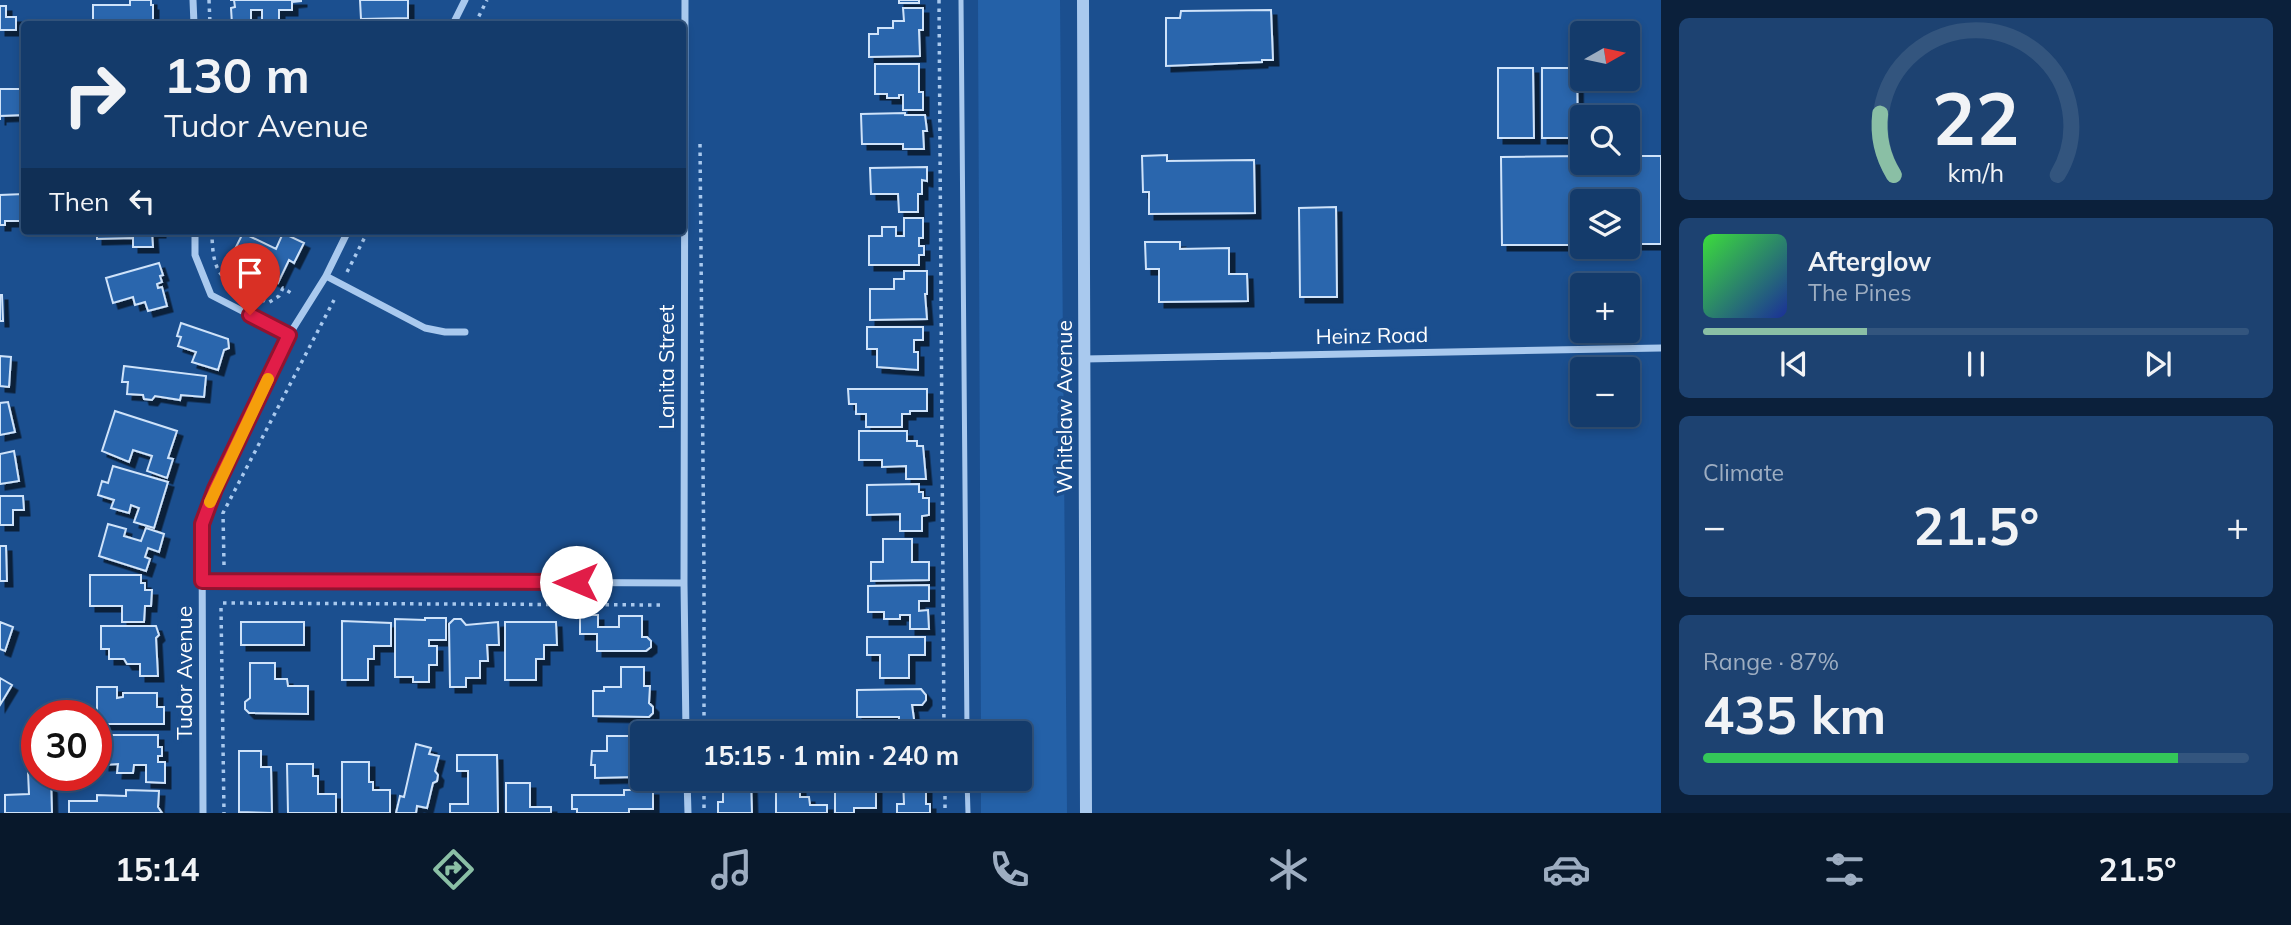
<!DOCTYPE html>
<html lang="en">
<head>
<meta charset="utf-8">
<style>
  :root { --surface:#143b6b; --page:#1d4271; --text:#f1f3f6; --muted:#9dadc1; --line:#33557e; --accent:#8abfa5 }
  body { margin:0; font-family:Mulish,sans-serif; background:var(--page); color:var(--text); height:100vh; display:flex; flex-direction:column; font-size:26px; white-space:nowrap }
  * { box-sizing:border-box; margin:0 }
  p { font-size:23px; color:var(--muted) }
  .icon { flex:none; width:38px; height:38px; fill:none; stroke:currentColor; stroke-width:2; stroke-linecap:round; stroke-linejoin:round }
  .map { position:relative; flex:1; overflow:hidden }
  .sheet { display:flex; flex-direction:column; gap:18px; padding:18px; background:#0b203b; width:630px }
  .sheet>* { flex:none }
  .guide { position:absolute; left:21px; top:21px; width:665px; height:214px; border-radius:7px; box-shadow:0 4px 10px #0003,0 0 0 2px var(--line); background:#143b6b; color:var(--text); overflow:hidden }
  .needle { width:46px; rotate:81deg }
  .buttons { position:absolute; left:1570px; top:21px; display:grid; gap:14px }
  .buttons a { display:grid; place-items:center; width:70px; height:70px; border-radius:7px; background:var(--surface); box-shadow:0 4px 10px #0003,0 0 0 2px var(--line); font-size:35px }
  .speed { position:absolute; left:21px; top:700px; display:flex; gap:14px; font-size:35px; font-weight:700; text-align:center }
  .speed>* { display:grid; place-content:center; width:91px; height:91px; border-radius:50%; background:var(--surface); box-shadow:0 4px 10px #0003,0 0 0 2px var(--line); line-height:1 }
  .speed .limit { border:10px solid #d22; background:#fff; color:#111 }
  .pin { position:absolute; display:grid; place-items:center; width:60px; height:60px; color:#fff; margin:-72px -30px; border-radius:50% 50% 50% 0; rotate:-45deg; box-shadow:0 0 7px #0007 }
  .pin .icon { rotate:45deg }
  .me { position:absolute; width:77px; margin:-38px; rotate:270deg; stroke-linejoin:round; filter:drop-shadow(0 0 5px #0008) }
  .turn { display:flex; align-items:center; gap:24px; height:147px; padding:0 28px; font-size:32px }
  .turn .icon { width:91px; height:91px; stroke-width:2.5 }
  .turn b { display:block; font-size:49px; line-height:60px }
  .then { display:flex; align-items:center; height:66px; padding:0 28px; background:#0003; gap:14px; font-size:26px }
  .big { font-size:52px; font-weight:700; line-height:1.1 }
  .sheet .tile { flex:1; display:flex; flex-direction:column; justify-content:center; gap:10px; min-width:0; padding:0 24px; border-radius:10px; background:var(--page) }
  .sheet .dial { align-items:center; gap:0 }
  .dial svg { height:182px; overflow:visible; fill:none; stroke:var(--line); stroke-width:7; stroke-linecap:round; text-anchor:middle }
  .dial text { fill:var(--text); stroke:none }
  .song { display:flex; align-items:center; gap:21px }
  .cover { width:84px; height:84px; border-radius:10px; background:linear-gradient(135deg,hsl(120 70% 55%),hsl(230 70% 35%)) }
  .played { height:7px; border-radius:4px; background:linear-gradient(90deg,var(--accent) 30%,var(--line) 30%) }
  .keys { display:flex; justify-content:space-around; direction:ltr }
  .heat { display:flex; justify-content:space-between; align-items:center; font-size:38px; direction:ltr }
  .charge { height:10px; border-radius:5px; background:linear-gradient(90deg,#34c759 87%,var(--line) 0) }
  .trip { position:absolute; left:630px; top:721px; width:402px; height:70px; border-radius:7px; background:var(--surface); box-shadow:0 4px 10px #0003,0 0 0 2px var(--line); font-weight:700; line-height:70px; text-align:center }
  .tab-bar { display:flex; height:112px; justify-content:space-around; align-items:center; background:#08182b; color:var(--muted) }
  .tab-bar .icon { width:49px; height:49px }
  .tab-bar .selected { color:var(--accent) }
  .tab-bar b { font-size:32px; color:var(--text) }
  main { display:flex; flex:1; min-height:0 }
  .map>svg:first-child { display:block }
  .green { fill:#2461a8 }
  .building { fill:#2a66ad; stroke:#cfe3fa; stroke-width:2; filter:url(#shadow) }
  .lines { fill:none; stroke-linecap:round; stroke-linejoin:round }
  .path { stroke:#a9c9ee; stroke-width:3.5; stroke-dasharray:3.5 5; stroke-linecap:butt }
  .service { stroke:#a9c9ee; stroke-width:5 }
  .minor { stroke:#a9c9ee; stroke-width:7 }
  .tertiary { stroke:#a9c9ee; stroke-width:12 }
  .route-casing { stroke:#92132f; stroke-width:18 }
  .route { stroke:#e11d48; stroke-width:12 }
  .slow { stroke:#f59e0b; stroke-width:12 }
  .labels { text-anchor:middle; stroke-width:7; stroke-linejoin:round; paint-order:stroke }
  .street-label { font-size:21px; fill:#fff; stroke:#1b4f8f }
</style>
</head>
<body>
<main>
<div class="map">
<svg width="1661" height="813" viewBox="0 0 1661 813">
  <defs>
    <filter id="shadow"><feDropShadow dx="5.5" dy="5.5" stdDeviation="0" flood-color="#0009"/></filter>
  </defs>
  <rect width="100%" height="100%" fill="#1b4f8f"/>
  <path class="green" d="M 978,0 L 1060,0 L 1067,813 L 981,813 L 981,779 L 1020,779 L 1020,733 L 981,733 Z"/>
  <path class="building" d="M 130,0 L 151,0 L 151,5 L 153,5 L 153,24 L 93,24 L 93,5 L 130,5 Z
    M 230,0 L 301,0 L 301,1 L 292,2 L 292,10 L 279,10 L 279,23 L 262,23 L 262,10 L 251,10 L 251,24 L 232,24 L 231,8 L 235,7 L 234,0 Z
    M 360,0 L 408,0 L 408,18 L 361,19 Z
    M 899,0 L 919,0 L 919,3 L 899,3 Z
    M 0,6 L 6,6 L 6,17 L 16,17 L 16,30 L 0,30 Z
    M 903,8 L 923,8 L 923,30 L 919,30 L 920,56 L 869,57 L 869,34 L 878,34 L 878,28 L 893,28 L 893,21 L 904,21 Z
    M 1271,10 L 1273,60 L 1262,60 L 1262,62 L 1166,66 L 1166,18 L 1180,18 L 1181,11 Z
    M 875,64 L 919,64 L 919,92 L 923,92 L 923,110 L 903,110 L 903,95 L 899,95 L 899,98 L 887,98 L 887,94 L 875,94 Z
    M 1498,68 L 1533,68 L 1534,138 L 1498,138 Z
    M 1542,68 L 1577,68 L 1578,138 L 1542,138 Z
    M 0,89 L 24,89 L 24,115 L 0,116 L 0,120 Z
    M 905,113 L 905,115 L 925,115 L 927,131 L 923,131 L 924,149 L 903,149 L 903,144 L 862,144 L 861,114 Z
    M 1167,155 L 1167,161 L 1254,160 L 1255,213 L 1149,214 L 1149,192 L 1143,192 L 1142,156 Z
    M 1582,156 L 1582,163 L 1628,163 L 1628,156 L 1661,156 L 1661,244 L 1628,244 L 1628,201 L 1582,201 L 1582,245 L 1502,245 L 1501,157 Z
    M 927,167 L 927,181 L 922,180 L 922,194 L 918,194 L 918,212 L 899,212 L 898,194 L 871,194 L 870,168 Z
    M 24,194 L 24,221 L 5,221 L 5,225 L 0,225 L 0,195 Z
    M 1336,207 L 1337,297 L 1300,297 L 1299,208 Z
    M 904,218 L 923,218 L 923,238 L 919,238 L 919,246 L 924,246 L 924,255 L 919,255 L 919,265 L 869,265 L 869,236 L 882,236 L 882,227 L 896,227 L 896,236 L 904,236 Z
    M 97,231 L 160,231 L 160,232 L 152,232 L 153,247 L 133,247 L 133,238 L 97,239 Z
    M 243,233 L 276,249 L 283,233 L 304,243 L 294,263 L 289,260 L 278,283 L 230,259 Z
    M 1145,242 L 1180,242 L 1180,249 L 1229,248 L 1229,274 L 1247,274 L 1248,301 L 1159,302 L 1159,269 L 1146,269 Z
    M 159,263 L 163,275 L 160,276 L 162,282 L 157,284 L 158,288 L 162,287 L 167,306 L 148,311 L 145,302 L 135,305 L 133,297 L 113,303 L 106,278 Z
    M 904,271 L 927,271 L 927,294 L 925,294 L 927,319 L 870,320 L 870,289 L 894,289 L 894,279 L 904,279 Z
    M 0,295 L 2,295 L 3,321 L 0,321 Z
    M 181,323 L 228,339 L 229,348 L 224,350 L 218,370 L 192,362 L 196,352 L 178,346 L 181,337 L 177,336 Z
    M 867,327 L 923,327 L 923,340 L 914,340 L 914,352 L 918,352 L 918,370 L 877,367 L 877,349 L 867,349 Z
    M 0,356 L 11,357 L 9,387 L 0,386 Z
    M 124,366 L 206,376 L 204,397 L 181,395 L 180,400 L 155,396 L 152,400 L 144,399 L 143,395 L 127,394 L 128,382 L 122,382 Z
    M 848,389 L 927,389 L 927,411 L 910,411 L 910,414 L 902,414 L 902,427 L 866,427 L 866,414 L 856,414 L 856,404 L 849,404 Z
    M 8,402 L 15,432 L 0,435 L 0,403 Z
    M 115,411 L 177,431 L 168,458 L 173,459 L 167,478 L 147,471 L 152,456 L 133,450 L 129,462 L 102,451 Z
    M 859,431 L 907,431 L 907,441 L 917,441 L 917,446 L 923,446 L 926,479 L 906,479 L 906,466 L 882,467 L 882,460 L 859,460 Z
    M 14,451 L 19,481 L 0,484 L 0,454 Z
    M 113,466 L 168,482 L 154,528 L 134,522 L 139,508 L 131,505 L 129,513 L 111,508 L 114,500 L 98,495 L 102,481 L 108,483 Z
    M 919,484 L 919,492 L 923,492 L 923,498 L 929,498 L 929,515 L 922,516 L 922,531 L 900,531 L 900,514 L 867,515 L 867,485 Z
    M 0,496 L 23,496 L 24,510 L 13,510 L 13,525 L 0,525 Z
    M 108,524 L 126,529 L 124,536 L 141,541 L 146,528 L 164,534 L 159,552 L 148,548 L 145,557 L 150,559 L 146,571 L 99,556 Z
    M 883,539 L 912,539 L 912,562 L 929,562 L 929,580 L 871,581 L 871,562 L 883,562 Z
    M 0,546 L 6,546 L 7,581 L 0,581 Z
    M 90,575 L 141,575 L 141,583 L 145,583 L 145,590 L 152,590 L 151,606 L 145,606 L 144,622 L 122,622 L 122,606 L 90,606 Z
    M 929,585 L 929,601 L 919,601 L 919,611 L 928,610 L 929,629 L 910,629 L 910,615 L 900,615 L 900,619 L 884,619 L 884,612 L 868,612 L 868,586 Z
    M 580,615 L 598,615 L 598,627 L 619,627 L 619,616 L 642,616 L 642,637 L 647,637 L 651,641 L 651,647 L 646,651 L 597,651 L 597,634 L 580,634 Z
    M 425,618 L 446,618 L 446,640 L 429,640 L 429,646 L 437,646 L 437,665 L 429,665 L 429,682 L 413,682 L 413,677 L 395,677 L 395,619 L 425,620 Z
    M 454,619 L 461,619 L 466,625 L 498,622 L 499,645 L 487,645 L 488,661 L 480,661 L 480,678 L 466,678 L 466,687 L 450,687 L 449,624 Z
    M 342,621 L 391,623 L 391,646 L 374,646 L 374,659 L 368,659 L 368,680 L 342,680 Z
    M 0,622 L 13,627 L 5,651 L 0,649 Z
    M 241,622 L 304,622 L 304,645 L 241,645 Z
    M 505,622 L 556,622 L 557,645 L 544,645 L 544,659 L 536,659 L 536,680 L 505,680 Z
    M 101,626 L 156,626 L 159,635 L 156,638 L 158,676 L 140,676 L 140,664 L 127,664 L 124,659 L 109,659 L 109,649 L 101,649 Z
    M 867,637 L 925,637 L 925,655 L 909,655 L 909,678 L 880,678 L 880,655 L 867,655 Z
    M 250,663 L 275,663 L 275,679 L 287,679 L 288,686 L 308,686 L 308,714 L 249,713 L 245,709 L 245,702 L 250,698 Z
    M 621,667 L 644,667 L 644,686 L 650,686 L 649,703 L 653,707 L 653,713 L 649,717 L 593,716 L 593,691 L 604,691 L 604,687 L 621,687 Z
    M 0,678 L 12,685 L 0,705 Z
    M 97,687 L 117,687 L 117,698 L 123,697 L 123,693 L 157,693 L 157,707 L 164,707 L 164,724 L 97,724 Z
    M 921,689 L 926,695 L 926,700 L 922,705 L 912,705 L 916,733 L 899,733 L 899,717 L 857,717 L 857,690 Z
    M 107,735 L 158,735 L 158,747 L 162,747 L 162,756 L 158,756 L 158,762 L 165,762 L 165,783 L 146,782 L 146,765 L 134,765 L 133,773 L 117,773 L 118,764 L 104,765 Z
    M 607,736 L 637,736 L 637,764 L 642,764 L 642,779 L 653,779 L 653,782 L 635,782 L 635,777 L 595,778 L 595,765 L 591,765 L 592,751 L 607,751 Z
    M 416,744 L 431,748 L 429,754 L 439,756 L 435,771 L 438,775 L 437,781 L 433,783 L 427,808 L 417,806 L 416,813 L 396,813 L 400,796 L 404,797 Z
    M 239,751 L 261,751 L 261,767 L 271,767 L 272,813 L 239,812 Z
    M 457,755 L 497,755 L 498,813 L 450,813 L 450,804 L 468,804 L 468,771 L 457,771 Z
    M 342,762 L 369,762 L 369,782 L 373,782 L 373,790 L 390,790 L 390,813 L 342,813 Z
    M 287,764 L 313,764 L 313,776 L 318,776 L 318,794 L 336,794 L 336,813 L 288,813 Z
    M 28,772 L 51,777 L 52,813 L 5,813 L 5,795 L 29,794 Z
    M 723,779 L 751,779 L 752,813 L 718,813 L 718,802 L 723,802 Z
    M 776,779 L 800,779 L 800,797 L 809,797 L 810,805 L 827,805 L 827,813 L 776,813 Z
    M 835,779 L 876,779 L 876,808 L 854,808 L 854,813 L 835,813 Z
    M 903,779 L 926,779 L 926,804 L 930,804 L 930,813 L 897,813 L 897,804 L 904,804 Z
    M 506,783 L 530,783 L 530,807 L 551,807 L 551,813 L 506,813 Z
    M 126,790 L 159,791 L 158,807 L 162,813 L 69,813 L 69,801 L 97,801 L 97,795 L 126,796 Z
    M 624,790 L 653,790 L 653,809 L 629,809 L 629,813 L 577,813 L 577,809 L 572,809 L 572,795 L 624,795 Z"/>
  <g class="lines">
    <path class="path" d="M 209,0 L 210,24
      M 939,0 L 944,733
      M 475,24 L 487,0
      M 700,144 L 704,572
      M 212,231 C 212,284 227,280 268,303 L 279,296 L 283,288 L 291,293
      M 347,272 L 368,231
      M 224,565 L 223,513 L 334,300
      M 704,576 L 704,733
      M 223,603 L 662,605
      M 221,608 L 224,813
      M 704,779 L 704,813
      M 945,779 L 945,813"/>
    <path class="service" d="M 961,0 L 967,733
      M 967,779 L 968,813"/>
    <path class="minor" d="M 193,0 L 194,24
      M 685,0 L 684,583 L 686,733
      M 453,24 L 465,0
      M 195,231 L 195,255 L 211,295 L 289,335
      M 326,276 L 425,328 L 445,332 L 465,332
      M 1084,359 L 1661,348
      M 202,581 L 684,583
      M 687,779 L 688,813
      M 203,813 L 202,524 L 215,489 L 289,335 L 326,276 L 348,231"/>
    <path class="tertiary" d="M 1083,0 L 1086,813"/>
  </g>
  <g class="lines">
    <g class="route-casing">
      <path id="route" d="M 250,315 L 289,335 L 215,489 L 202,524 L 202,581 L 576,582"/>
    </g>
    <use href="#route" class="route"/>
    <path class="slow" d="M 210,502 L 268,379"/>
  </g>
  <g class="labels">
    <g class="street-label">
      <text transform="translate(1372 336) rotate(-1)" y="7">Heinz Road</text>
      <text transform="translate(667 367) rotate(-90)" y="7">Lanita Street</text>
      <text transform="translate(1065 407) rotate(-90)" y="7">Whitelaw Avenue</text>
      <text transform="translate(185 673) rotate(-90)" y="7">Tudor Avenue</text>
    </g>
  </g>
</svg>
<div class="buttons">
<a><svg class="needle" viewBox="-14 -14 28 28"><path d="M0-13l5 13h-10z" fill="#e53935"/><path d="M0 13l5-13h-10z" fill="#9dadc1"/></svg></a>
<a><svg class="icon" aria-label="search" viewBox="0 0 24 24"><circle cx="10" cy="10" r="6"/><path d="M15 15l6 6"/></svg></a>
<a><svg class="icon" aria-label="layers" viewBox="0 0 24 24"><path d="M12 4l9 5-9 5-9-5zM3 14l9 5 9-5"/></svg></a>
<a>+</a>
<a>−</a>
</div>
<div class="speed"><div class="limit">30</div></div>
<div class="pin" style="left:250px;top:315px;background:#d93025"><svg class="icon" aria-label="arrive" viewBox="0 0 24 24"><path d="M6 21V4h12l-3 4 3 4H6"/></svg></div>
<svg class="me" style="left:576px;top:582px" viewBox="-20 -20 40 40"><circle r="19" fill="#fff"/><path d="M0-13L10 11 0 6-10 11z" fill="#e11d48"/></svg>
<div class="trip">15:15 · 1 min · 240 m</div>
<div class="guide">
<div class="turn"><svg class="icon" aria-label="right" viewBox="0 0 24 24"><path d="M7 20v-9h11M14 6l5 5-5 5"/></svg><div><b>130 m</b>Tudor Avenue</div></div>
<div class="then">Then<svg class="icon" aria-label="left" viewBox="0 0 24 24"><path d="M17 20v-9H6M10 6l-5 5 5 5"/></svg></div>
</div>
</div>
<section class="sheet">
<div class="tile dial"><svg viewBox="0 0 100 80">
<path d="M14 69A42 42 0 1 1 86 69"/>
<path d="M14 69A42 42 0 0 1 8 42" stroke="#8abfa5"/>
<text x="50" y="56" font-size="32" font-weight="700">22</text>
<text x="50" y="72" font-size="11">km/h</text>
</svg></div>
<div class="tile">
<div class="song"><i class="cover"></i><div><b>Afterglow</b><p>The Pines</p></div></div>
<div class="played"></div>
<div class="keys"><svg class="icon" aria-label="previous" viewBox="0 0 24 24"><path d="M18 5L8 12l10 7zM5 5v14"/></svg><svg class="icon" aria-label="pause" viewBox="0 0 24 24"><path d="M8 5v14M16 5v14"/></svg><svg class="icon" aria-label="next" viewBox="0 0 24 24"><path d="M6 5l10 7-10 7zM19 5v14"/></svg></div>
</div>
<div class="tile"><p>Climate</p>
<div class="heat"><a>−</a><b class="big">21.5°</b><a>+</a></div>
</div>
<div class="tile"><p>Range · 87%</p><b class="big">435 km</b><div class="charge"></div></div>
</section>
</main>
<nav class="tab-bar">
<b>15:14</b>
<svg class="icon selected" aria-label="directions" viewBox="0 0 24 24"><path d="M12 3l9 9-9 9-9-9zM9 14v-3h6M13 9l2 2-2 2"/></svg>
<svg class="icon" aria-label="music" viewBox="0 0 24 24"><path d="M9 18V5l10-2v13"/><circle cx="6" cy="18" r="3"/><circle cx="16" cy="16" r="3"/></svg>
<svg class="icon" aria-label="phone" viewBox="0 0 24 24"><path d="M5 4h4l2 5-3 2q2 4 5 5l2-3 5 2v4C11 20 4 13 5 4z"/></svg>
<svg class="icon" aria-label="climate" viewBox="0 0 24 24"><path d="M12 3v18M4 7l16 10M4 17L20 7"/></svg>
<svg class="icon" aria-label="car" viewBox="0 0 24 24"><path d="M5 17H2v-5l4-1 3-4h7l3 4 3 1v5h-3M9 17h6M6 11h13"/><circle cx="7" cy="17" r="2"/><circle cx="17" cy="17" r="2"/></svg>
<svg class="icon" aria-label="filters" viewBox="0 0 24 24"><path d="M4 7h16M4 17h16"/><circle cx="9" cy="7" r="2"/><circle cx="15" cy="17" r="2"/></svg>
<b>21.5°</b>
</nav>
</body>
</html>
